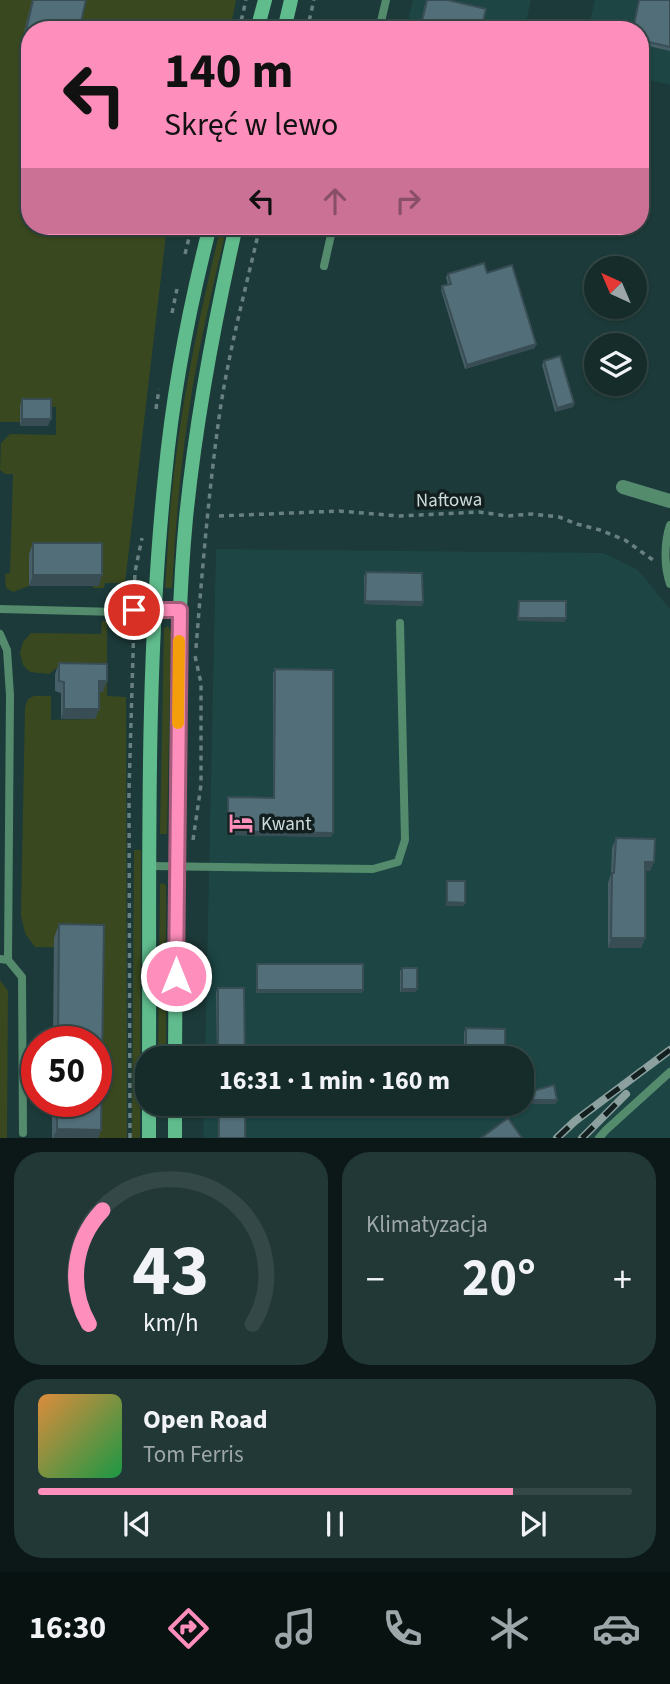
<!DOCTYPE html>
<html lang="pl">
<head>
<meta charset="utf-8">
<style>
  :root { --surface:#152c2b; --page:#223837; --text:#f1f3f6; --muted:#9da7a9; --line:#344847; --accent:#fe8ebc }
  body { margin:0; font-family:"Source Sans 3",sans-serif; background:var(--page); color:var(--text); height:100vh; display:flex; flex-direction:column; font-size:26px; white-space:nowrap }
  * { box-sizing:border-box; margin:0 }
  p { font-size:23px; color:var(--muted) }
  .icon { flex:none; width:38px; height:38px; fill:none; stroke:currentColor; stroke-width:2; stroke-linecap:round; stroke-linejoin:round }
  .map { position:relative; height:1138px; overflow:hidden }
  .details { display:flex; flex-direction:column; gap:14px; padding:14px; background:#0c1818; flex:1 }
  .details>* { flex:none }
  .guide { position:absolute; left:21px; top:21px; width:628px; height:214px; border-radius:28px; box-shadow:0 2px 5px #0004,0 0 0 2px var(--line); background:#fe8ebc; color:#111; overflow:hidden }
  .needle { width:46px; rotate:316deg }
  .controls { position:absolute; left:584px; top:256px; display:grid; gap:14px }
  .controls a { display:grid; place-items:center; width:63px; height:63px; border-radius:50%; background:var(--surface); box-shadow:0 2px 5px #0004,0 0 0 2px var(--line); font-size:35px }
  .speed { position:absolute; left:21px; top:1026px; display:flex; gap:14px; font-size:35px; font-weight:700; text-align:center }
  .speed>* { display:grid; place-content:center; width:91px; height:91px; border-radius:50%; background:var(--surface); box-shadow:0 2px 5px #0004,0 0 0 2px var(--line); line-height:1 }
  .speed .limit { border:10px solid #d22; background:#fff; color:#111 }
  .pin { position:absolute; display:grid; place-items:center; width:60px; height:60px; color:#fff; margin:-30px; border:4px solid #fff; border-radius:50%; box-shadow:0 2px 7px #0007 }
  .me { position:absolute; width:77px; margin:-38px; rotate:0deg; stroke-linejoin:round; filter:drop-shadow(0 0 5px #0008) }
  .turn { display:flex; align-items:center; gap:24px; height:147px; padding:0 28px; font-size:32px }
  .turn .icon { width:91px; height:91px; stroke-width:2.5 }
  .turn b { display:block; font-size:49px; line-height:60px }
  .lanes { display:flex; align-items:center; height:66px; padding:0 28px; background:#0003; justify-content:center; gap:35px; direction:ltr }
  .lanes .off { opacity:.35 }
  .big { font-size:52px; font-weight:700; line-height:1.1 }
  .details .widget { flex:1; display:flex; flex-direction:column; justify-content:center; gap:10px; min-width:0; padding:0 24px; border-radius:28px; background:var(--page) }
  .details .dial { align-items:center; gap:0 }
  .dial svg { height:182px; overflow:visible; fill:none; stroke:var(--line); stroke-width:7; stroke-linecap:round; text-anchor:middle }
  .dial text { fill:var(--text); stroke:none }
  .song { display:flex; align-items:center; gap:21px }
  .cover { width:84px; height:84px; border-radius:10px; background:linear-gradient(135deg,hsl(30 70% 55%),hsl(140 70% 35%)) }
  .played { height:7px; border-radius:4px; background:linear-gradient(90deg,var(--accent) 80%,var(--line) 80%) }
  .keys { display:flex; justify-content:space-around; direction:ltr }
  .heat { display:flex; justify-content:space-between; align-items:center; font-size:38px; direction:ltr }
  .details .tiles { flex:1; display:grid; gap:14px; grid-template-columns:1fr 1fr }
  .widget:last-child { grid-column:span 2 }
  .trip { position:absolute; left:135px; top:1046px; width:399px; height:70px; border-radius:28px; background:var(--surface); box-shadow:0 2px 5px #0004,0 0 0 2px var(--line); font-weight:700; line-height:70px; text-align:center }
  .tab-bar { display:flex; height:112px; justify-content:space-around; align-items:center; background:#081211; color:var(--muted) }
  .tab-bar .icon { width:49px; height:49px }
  .tab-bar .active { color:var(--accent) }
  .tab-bar b { font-size:32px; color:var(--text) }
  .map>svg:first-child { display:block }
  .built { fill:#1c4544 }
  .green { fill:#39481f }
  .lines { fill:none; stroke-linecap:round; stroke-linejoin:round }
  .path { stroke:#68807f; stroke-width:3.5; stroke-dasharray:5 5; stroke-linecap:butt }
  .lane { stroke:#548b6d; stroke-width:8 }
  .street { stroke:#548b6d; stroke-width:14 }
  .secondary { stroke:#60bc8d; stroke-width:14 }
  .rail-casing { stroke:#8ba09f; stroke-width:8 }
  .rail { stroke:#121f1e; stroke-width:5; stroke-dasharray:16; stroke-linecap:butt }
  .wall { fill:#475f68 }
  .shaded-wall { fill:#394d55 }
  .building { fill:#526e79; stroke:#394d55; stroke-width:2 }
  .route-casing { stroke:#a55c7a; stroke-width:18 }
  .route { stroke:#fe8ebc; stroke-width:12 }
  .slow { stroke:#f59e0b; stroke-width:12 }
  .labels { text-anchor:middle; stroke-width:7; stroke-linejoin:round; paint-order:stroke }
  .street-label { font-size:19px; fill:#ccdcdb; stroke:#121f1e }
  .poi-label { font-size:19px; fill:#ccdcdb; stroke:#121f1e; text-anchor:start }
</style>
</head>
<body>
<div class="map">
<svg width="670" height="1138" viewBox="0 0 670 1138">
  <rect width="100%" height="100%" fill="#1c3a39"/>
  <path class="built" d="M 413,0 L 531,0 L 524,30 L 406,30 Z
    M 595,0 L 670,0 L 670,85 L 641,78 L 640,30 L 588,30 Z
    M 216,549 L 603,553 L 638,570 L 670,609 L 670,1138 L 203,1138 L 204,1104 L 522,1104 L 522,1059 L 205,1059 Z"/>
  <path class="green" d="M 0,0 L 236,0 L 230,30 L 30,30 L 30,226 L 167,226 L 125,583 L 105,583 L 104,588 L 93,588 L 93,557 L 30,557 L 29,586 L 13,592 L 6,588 L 5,574 L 10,573 L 13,474 L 5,474 L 0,470 L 1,443 L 10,434 L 56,435 L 56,407 L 20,406 L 20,422 L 0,422 Z
    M 221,226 L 227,226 C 216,273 205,320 196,368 C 183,440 176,514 172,588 L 165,588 C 167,563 168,538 170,513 C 178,416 198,320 221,226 Z
    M 102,621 L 107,621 L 107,696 L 126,697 L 127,1138 L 94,1138 L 96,1101 L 95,948 L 35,947 L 25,933 L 21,915 L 25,707 L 28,699 L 34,696 L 51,696 L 51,720 L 95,719 L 95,692 L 102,692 L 102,666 L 58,667 L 49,674 L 30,672 L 23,665 L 20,653 L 23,642 L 31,633 L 101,634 Z
    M 167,626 L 170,629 L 171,633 L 167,834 L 160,834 L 164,629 Z
    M 134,850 L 141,850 L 140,1138 L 132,1138 Z
    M 162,883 L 166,885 L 166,1059 L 158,1059 L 160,884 Z
    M 0,980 L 8,991 L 7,1138 L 0,1138 Z"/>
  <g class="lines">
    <path class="path" d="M 239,30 L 246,0
      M 307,30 L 314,0
      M 185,254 L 192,226
      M 172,313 L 177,289
      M 156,409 L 159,389
      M 219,516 L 339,511 L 399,516 L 479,512 L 507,516 L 532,514 L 559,517 L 577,524 L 600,530 L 625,540 L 653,560
      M 134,600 L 135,572 L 142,538
      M 196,648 C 202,574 208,499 218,425 C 227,357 245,292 260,226
      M 193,840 L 201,785 L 201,683 L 195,656
      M 130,1138 L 129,791 L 134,621"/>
    <path class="lane" d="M 379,30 L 386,0
      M 324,266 L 333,226
      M 670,525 C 664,543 664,566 670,584
      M 0,609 L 117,612 L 155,609 L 180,610
      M 0,634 L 7,650 L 10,695 L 8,960 L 0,959
      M 150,866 L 373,869 L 398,862 L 405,840 L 400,623
      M 8,960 L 22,977 L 23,1133
      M 599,1138 L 606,1130 L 670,1072"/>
    <path class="street" d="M 623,487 L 670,501"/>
    <path class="secondary" d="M 257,30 L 265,0
      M 284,30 L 291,0
      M 149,1059 C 150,865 145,669 165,476 C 173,392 189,308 210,226
      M 175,1059 C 176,953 176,847 177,741 C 178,666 179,592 186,518 C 196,419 214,323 236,226
      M 149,1138 L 149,1104
      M 175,1138 L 175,1104"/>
    <g class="rail-casing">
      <path id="rail" d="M 557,1138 L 575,1121 L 670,1050
        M 582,1138 L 626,1094"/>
    </g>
    <use href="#rail" class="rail"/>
  </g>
  <path class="wall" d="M 32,0 L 86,0 L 30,30 L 30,47 L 21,45 Z
    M 426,0 L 448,0 L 481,30 L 419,30 Z
    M 670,0 L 670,51 L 640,44 L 640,30 Z
    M 487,273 L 535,348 L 465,369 L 441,290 L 442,286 L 448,285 L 446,277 L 448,274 Z
    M 544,361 L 574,403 L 573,407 L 555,412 L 542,365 Z
    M 22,399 L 48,426 L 20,426 L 20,406 Z
    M 33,543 L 99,586 L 29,586 L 29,554 Z
    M 366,572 L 423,602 L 422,606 L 364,604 L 364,576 Z
    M 59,663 L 103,692 L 99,692 L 99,709 L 95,719 L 61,719 L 61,693 L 55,691 L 55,674 Z
    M 275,669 L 331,837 L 227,835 L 227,801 L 228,797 L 273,798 L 273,673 Z
    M 616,838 L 654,862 L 650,871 L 645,871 L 645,938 L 641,948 L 608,948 L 608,883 L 611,874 L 612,848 Z
    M 59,924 L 104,925 L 101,1130 L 98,1138 L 52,1138 L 52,1101 L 96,1101 L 96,1041 L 53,1041 L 54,938 Z
    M 257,964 L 363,990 L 362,993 L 256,993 L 256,967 Z
    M 402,968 L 417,989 L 415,992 L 400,992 L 400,971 Z
    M 218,988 L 245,1059 L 217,1059 L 216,992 Z
    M 466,1028 L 505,1059 L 464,1059 L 464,1032 Z
    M 218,1104 L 245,1104 L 245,1138 L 218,1138 Z"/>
  <path class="shaded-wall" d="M 536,344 L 535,348 L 465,369 L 467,365 Z
    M 574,403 L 573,407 L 555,412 L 557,408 Z
    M 22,419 L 51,419 L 48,426 L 20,426 Z
    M 33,575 L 102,575 L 99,586 L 29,586 Z
    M 365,601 L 423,602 L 422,606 L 364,604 Z
    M 518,618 L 566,618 L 565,622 L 517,621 Z
    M 99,681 L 107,681 L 103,692 L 95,692 Z
    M 64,709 L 99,709 L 95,719 L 61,719 Z
    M 228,831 L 333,833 L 331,837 L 227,835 Z
    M 645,862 L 654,862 L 650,871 L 641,871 Z
    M 447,902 L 465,903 L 464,906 L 445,906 Z
    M 611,938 L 645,938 L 641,948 L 608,948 Z
    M 402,989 L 417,989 L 415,992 L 400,992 Z
    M 257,990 L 363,990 L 362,993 L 256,993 Z
    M 522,1100 L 557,1100 L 556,1104 L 522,1104 Z
    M 57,1129 L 101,1130 L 98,1138 L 53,1138 Z"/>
  <path class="building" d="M 33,0 L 86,0 L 79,30 L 30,30 L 30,32 L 26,31 Z
    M 427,0 L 448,0 L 486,9 L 481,30 L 437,30 L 421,26 Z
    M 639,0 L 670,0 L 670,47 L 640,40 L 640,30 L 633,30 Z
    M 484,263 L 487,273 L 512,265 L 536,344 L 467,365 L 442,286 L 451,284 L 448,274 Z
    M 560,356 L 574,403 L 557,408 L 544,361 Z
    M 22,399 L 51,399 L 51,419 L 22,419 Z
    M 33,543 L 102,543 L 102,575 L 33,575 Z
    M 366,572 L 422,573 L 423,602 L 365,601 Z
    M 519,601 L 566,601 L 566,618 L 518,618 Z
    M 59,663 L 107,664 L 107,681 L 99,681 L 99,709 L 64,709 L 64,682 L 59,681 Z
    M 275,669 L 333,670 L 333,833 L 228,831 L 228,797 L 274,798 Z
    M 616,838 L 655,839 L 654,862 L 645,862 L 645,938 L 611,938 L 612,873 L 614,873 Z
    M 447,881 L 465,881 L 465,903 L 447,902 Z
    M 59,924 L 104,925 L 101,1130 L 57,1129 L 57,1101 L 96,1101 L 96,1041 L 58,1041 Z
    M 257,964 L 363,964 L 363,990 L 257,990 Z
    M 402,968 L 417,968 L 417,989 L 402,989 Z
    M 218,988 L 244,988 L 245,1059 L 218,1059 Z
    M 466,1028 L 505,1029 L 505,1059 L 466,1059 Z
    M 554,1085 L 557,1100 L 522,1100 L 522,1094 Z
    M 219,1104 L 245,1104 L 245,1138 L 219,1138 Z
    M 508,1118 L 522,1138 L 481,1138 Z"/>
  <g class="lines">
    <g class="route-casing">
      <path id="route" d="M 134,610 L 180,610 L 176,976"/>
    </g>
    <use href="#route" class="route"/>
    <path class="slow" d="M 178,723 L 179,641"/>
  </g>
  <defs>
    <g id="hotel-bare" transform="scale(1.89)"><path d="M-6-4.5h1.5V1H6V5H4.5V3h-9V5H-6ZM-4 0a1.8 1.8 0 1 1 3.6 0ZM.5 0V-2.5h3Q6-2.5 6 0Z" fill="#fe8ebc" stroke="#121f1e" stroke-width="2.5" paint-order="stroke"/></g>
  </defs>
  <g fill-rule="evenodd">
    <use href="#hotel-bare" x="241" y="823"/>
  </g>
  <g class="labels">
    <g class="street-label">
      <text transform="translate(449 499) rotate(-1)" y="7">Naftowa</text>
    </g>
    <g class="poi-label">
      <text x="261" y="830">Kwant</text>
    </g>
  </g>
</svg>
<div class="controls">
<a><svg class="needle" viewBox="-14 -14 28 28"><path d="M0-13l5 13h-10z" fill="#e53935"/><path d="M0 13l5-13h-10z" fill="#9da7a9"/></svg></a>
<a><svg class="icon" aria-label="layers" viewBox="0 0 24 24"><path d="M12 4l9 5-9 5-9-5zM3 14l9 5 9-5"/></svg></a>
</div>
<div class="speed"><div class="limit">50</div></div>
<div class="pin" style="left:134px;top:610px;background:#d93025"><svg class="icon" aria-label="arrive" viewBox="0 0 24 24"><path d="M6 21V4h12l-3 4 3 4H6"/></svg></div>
<svg class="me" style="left:176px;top:976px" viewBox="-20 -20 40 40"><circle r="17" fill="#fe8ebc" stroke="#fff" stroke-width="3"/><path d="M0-11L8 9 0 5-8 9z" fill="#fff"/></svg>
<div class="trip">16:31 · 1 min · 160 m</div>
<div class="guide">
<div class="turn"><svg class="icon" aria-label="left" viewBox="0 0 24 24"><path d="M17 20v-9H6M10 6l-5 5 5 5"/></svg><div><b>140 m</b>Skręć w lewo</div></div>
<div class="lanes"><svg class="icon" aria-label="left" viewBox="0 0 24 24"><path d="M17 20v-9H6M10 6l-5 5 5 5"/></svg><svg class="icon off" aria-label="ahead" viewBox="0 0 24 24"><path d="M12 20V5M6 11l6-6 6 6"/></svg><svg class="icon off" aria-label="right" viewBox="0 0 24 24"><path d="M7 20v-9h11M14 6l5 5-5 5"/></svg></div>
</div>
</div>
<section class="details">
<div class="tiles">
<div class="widget dial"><svg viewBox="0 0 100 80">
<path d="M14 69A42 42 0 1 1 86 69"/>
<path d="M14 69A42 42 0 0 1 20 19" stroke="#fe8ebc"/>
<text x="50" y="56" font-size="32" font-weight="700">43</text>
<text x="50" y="72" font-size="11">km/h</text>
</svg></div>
<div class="widget"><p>Klimatyzacja</p>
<div class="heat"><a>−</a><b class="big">20°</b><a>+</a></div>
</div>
<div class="widget">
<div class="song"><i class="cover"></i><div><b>Open Road</b><p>Tom Ferris</p></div></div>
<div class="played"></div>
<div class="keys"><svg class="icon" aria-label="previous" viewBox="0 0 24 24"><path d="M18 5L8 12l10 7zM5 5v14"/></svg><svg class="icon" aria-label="pause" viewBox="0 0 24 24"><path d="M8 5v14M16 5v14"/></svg><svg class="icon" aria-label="next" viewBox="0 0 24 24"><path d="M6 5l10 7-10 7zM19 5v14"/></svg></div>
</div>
</div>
</section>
<nav class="tab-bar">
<b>16:30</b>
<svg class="icon active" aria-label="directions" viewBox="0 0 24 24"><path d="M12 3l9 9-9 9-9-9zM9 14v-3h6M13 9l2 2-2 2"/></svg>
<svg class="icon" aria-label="music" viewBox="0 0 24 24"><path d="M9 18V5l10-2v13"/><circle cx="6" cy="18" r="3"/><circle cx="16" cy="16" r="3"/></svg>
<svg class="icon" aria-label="phone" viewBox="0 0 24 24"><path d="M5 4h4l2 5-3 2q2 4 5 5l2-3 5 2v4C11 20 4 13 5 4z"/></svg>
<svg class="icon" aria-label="climate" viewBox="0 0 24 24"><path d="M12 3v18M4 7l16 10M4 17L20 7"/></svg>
<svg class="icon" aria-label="car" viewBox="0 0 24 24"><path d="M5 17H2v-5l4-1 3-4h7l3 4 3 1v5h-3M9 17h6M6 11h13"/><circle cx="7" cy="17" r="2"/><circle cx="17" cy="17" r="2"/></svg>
</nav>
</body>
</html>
